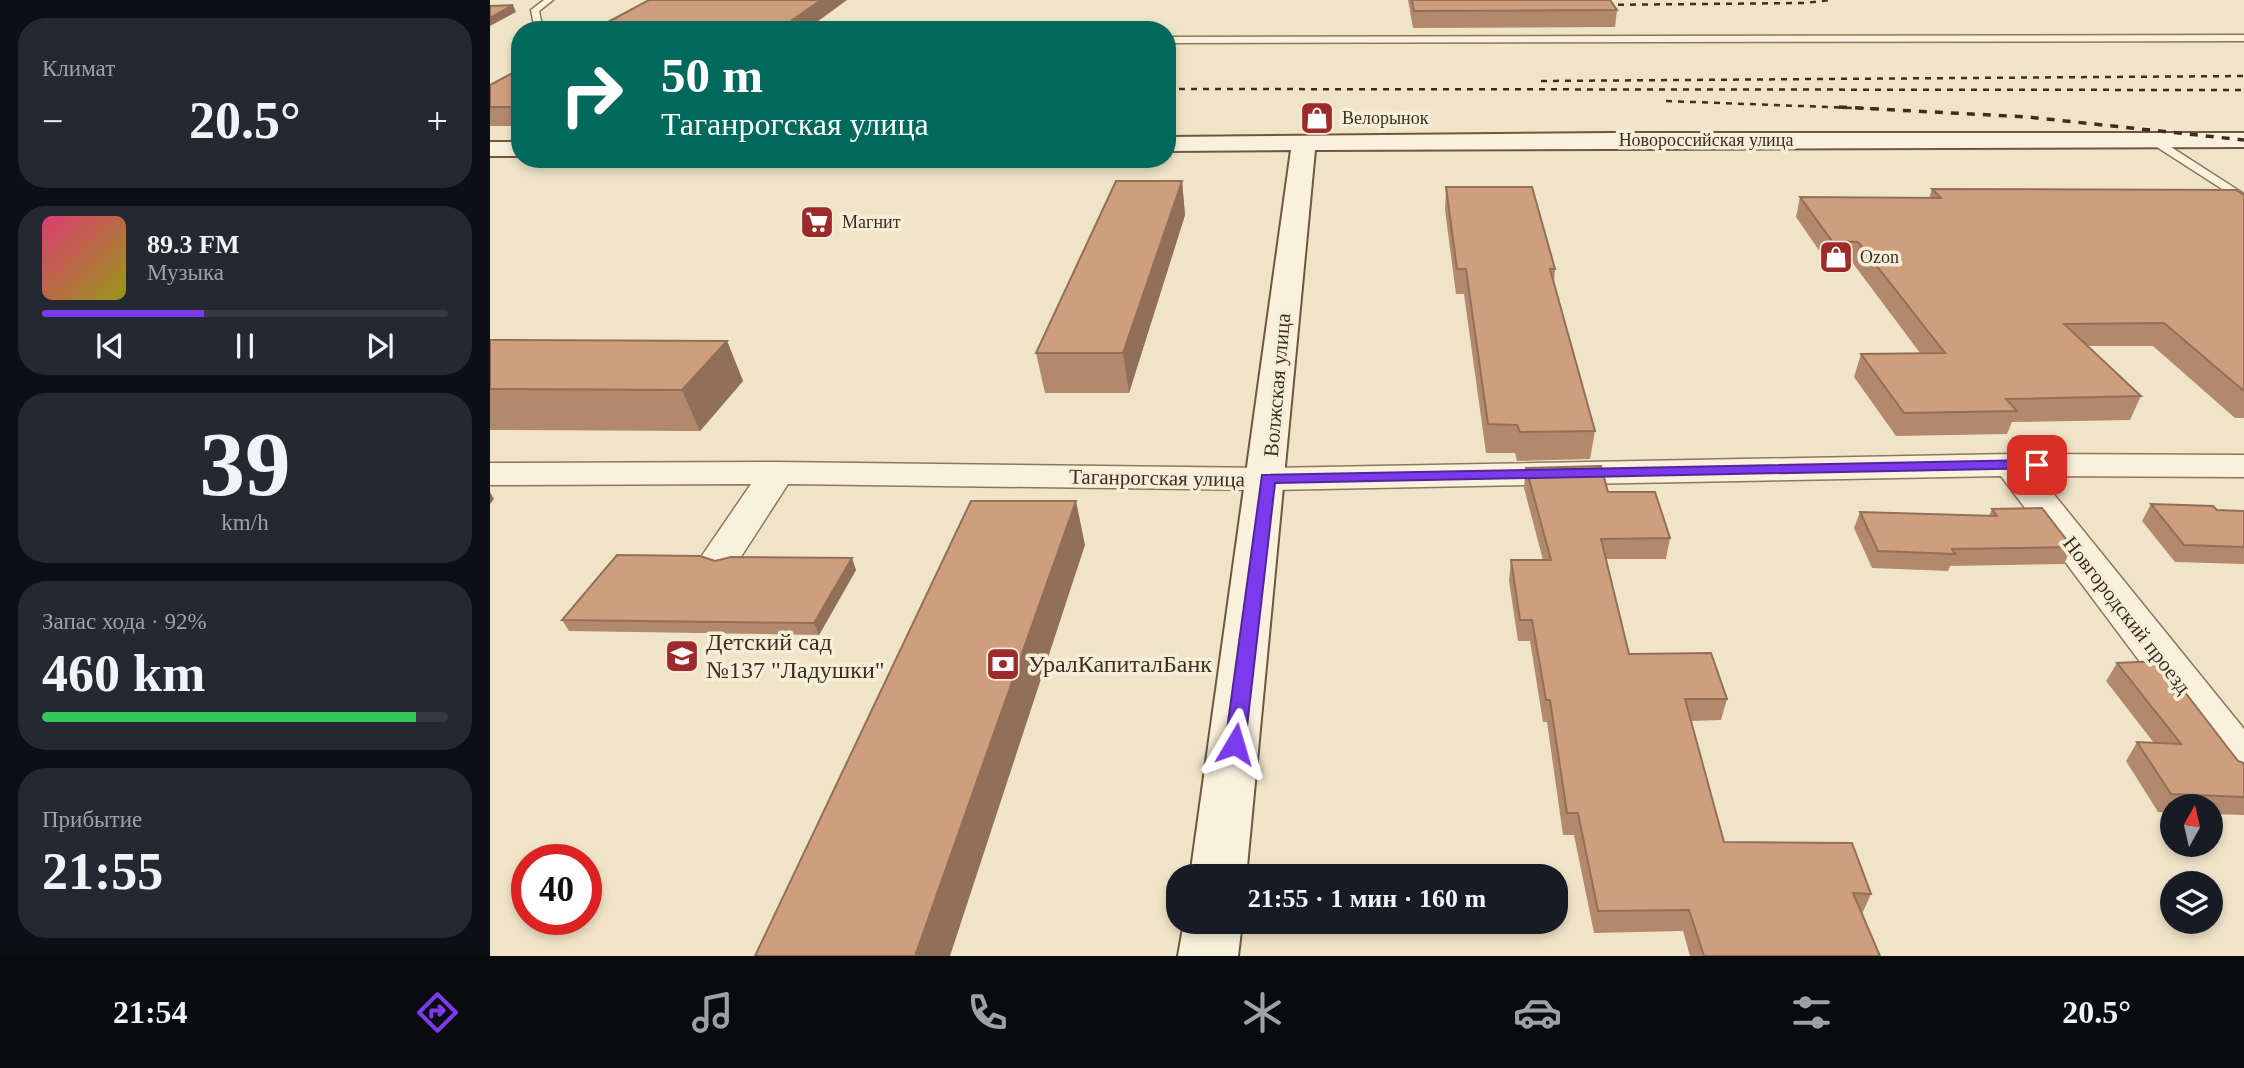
<!DOCTYPE html>
<html lang="ru">
<head>
<meta charset="utf-8">
<style>
  :root { --surface:#171b24; --page:#242831; --text:#f1f3f6; --muted:#9ea1a6; --line:#363941; --accent:#7c3aed }
  body { margin:0; font-family:Georgia,serif; background:var(--page); color:var(--text); height:100vh; display:flex; flex-direction:column; font-size:26px; white-space:nowrap }
  * { box-sizing:border-box; margin:0 }
  p { font-size:23px; color:var(--muted) }
  .icon { flex:none; width:38px; height:38px; fill:none; stroke:currentColor; stroke-width:2; stroke-linecap:round; stroke-linejoin:round }
  .map { position:relative; flex:1; overflow:hidden }
  .panel { display:flex; flex-direction:column; gap:18px; padding:18px; background:#0d0f14; width:490px }
  .panel>* { flex:none }
  .banner { position:absolute; left:21px; top:21px; width:665px; height:147px; border-radius:28px; box-shadow:0 4px 10px #0003; background:#00695c; color:#fff; overflow:hidden }
  .needle { width:46px; rotate:8deg }
  .controls { position:absolute; left:1670px; top:794px; display:grid; gap:14px }
  .controls a { display:grid; place-items:center; width:63px; height:63px; border-radius:50%; background:var(--surface); box-shadow:0 4px 10px #0003; font-size:35px }
  .speed { position:absolute; left:21px; top:844px; display:flex; gap:14px; font-size:35px; font-weight:700; text-align:center }
  .speed>* { display:grid; place-content:center; width:91px; height:91px; border-radius:50%; background:var(--surface); box-shadow:0 4px 10px #0003; line-height:1 }
  .speed .limit { border:10px solid #d22; background:#fff; color:#111 }
  .pin { position:absolute; display:grid; place-items:center; width:60px; height:60px; color:#fff; margin:-30px; border-radius:14px; box-shadow:0 4px 10px #0006 }
  .me { position:absolute; width:77px; margin:-38px; rotate:7deg; stroke-linejoin:round; filter:drop-shadow(0 0 5px #0008) }
  .turn { display:flex; align-items:center; gap:24px; height:147px; padding:0 35px; font-size:32px }
  .turn .icon { width:91px; height:91px; stroke-width:2.5 }
  .turn b { display:block; font-size:49px; line-height:60px }
  .big { font-size:52px; font-weight:800; line-height:1.1 }
  .panel .tile { flex:1; display:flex; flex-direction:column; justify-content:center; gap:10px; min-width:0; padding:0 24px; border-radius:28px; background:var(--page) }
  .panel .dial { align-items:center; gap:0 }
  .dial b { font-size:91px; line-height:1 }
  .song { display:flex; align-items:center; gap:21px }
  .cover { width:84px; height:84px; border-radius:10px; background:linear-gradient(135deg,hsl(340 70% 55%),hsl(60 70% 35%)) }
  .played { height:7px; border-radius:4px; background:linear-gradient(90deg,var(--accent) 40%,var(--line) 40%) }
  .keys { display:flex; justify-content:space-around; direction:ltr }
  .heat { display:flex; justify-content:space-between; align-items:center; font-size:38px; direction:ltr }
  .charge { height:10px; border-radius:5px; background:linear-gradient(90deg,#34c759 92%,var(--line) 0) }
  .trip { position:absolute; left:676px; top:864px; width:402px; height:70px; border-radius:28px; background:var(--surface); box-shadow:0 4px 10px #0003; font-weight:800; line-height:70px; text-align:center }
  .tabs { display:flex; height:112px; justify-content:space-around; align-items:center; background:#090b0e; color:var(--muted) }
  .tabs .icon { width:49px; height:49px }
  .tabs .on { color:var(--accent) }
  .tabs b { font-size:32px; color:var(--text) }
  main { display:flex; flex:1; min-height:0 }
  .map>svg:first-child { display:block }
  .lines { fill:none; stroke-linecap:round; stroke-linejoin:round }
  .lane-casing { stroke:#8d765c; stroke-width:3 }
  .street-casing { stroke:#8d765c; stroke-width:3 }
  .secondary-casing { stroke:#6f573f; stroke-width:4 }
  .lane { fill:#faf1dc; fill-rule:evenodd }
  .street { fill:#faf1dc; fill-rule:evenodd }
  .secondary { fill:#faf1dc; fill-rule:evenodd }
  .rail-far1 { stroke:#3d2e20; stroke-width:2.5; stroke-dasharray:6 6; stroke-linecap:butt }
  .rail { stroke:#3d2e20; stroke-width:3.5; stroke-dasharray:8 8; stroke-linecap:butt }
  .wall { fill:#b2896c }
  .shaded-wall { fill:#916f58 }
  .building { fill:#cf9f7d; stroke:#916f58; stroke-width:2 }
  .route { fill:#7c3aed; stroke:#51269a; stroke-width:2 }
  .labels { text-anchor:middle; stroke-width:7; stroke-linejoin:round; paint-order:stroke }
  .far-poi-label { font-size:18px; fill:#3d2e20; stroke:#f7eed8; text-anchor:start }
  .far-street-label { font-size:18px; fill:#3d2e20; stroke:#f7eed8 }
  .street-label { font-size:21px; fill:#3d2e20; stroke:#f7eed8 }
  .near-poi-label { font-size:24px; fill:#3d2e20; stroke:#f7eed8; text-anchor:start }
</style>
</head>
<body>
<main>
<section class="panel">
<div class="tile"><p>Климат</p>
<div class="heat"><a>−</a><b class="big">20.5°</b><a>+</a></div>
</div>
<div class="tile">
<div class="song"><i class="cover"></i><div><b>89.3 FM</b><p>Музыка</p></div></div>
<div class="played"></div>
<div class="keys"><svg class="icon" aria-label="previous" viewBox="0 0 24 24"><path d="M18 5L8 12l10 7zM5 5v14"/></svg><svg class="icon" aria-label="pause" viewBox="0 0 24 24"><path d="M8 5v14M16 5v14"/></svg><svg class="icon" aria-label="next" viewBox="0 0 24 24"><path d="M6 5l10 7-10 7zM19 5v14"/></svg></div>
</div>
<div class="tile dial"><b>39</b><p>km/h</p></div>
<div class="tile"><p>Запас хода · 92%</p><b class="big">460 km</b><div class="charge"></div></div>
<div class="tile"><p>Прибытие</p><b class="big">21:55</b></div>
</section>
<div class="map">
<svg width="1754" height="956" viewBox="0 0 1754 956">
  <rect width="100%" height="100%" fill="#f0e4c8"/>
  <g class="lines">
    <g class="lane-casing">
      <path id="lane" d="M 54,0 L 63,0 L 49,11 L 53,30 L 45,30 L 41,10 Z
        M 1754,35 L 1754,41 L 677,43 L 677,37 Z
        M 1659,138 L 1667,138 L 1754,194 L 1754,203 L 1659,142 Z"/>
    </g>
    <g class="street-casing">
      <path id="street" d="M 1521,454 L 1754,455 L 1754,477 L 1549,476 L 1754,729 L 1754,784 L 1737,778 L 1511,476 L 778,490 L 298,484 L 245,566 L 231,570 L 217,566 L 211,557 L 261,484 L 0,485 L 0,463 L 287,462 L 778,468 Z"/>
    </g>
    <g class="secondary-casing">
      <path id="secondary" d="M 1121,133 L 1754,133 L 1754,147 L 825,150 L 756,877 L 700,877 L 801,150 L 677,151 L 677,137 Z
        M 0,142 L 30,142 L 30,156 L 0,156 Z
        M 694,922 L 752,922 L 748,956 L 688,956 Z"/>
    </g>
    <use href="#lane" class="lane"/>
    <use href="#street" class="street"/>
    <use href="#secondary" class="secondary"/>
    <path class="rail-far1" d="M 1104,5 L 1315,3 L 1339,0
      M 1051,81 L 1754,76
      M 677,89 L 1754,90
      M 1176,101 L 1392,109"/>
    <path class="rail" d="M 1349,107 L 1538,117 L 1754,140"/>
  </g>
  <path class="wall" d="M 918,0 L 1120,0 L 1127,10 L 1125,27 L 923,28 Z
    M 30,69 L 30,126 L 0,126 L 0,85 Z
    M 692,181 L 695,215 L 639,393 L 555,393 L 546,353 Z
    M 956,187 L 1065,269 L 1064,284 L 1105,431 L 1100,459 L 1027,461 L 1025,453 L 996,453 L 974,294 L 966,294 L 955,210 Z
    M 1442,189 L 1754,195 L 1754,418 L 1745,418 L 1663,346 L 1598,346 L 1651,396 L 1640,420 L 1522,422 L 1517,434 L 1406,436 L 1364,377 L 1371,354 L 1430,353 L 1362,262 L 1337,262 L 1306,217 L 1310,197 L 1439,198 Z
    M 0,340 L 237,341 L 253,381 L 210,431 L 0,430 Z
    M 1036,468 L 1118,492 L 1180,538 L 1176,559 L 1116,559 L 1139,654 L 1237,699 L 1231,720 L 1201,721 L 1234,842 L 1381,894 L 1372,914 L 1390,956 L 1200,956 L 1193,931 L 1104,933 L 1084,835 L 1073,835 L 1057,722 L 1053,722 L 1040,641 L 1028,641 L 1019,581 L 1021,560 L 1053,560 L 1034,488 Z
    M 1661,504 L 1727,510 L 1754,511 L 1754,564 L 1685,562 L 1652,521 Z
    M 1502,509 L 1582,547 L 1574,564 L 1460,566 L 1458,571 L 1382,568 L 1364,528 L 1370,512 L 1499,516 Z
    M 225,561 L 366,570 L 329,635 L 79,631 L 72,620 Z
    M 1627,663 L 1748,761 L 1754,763 L 1754,815 L 1720,814 L 1720,807 L 1682,807 L 1682,813 L 1668,812 L 1636,761 L 1647,742 L 1664,743 L 1616,681 Z"/>
  <path class="shaded-wall" d="M 331,0 L 357,0 L 316,30 L 288,30 Z
    M 23,5 L 26,12 L 0,26 L 0,18 Z
    M 692,181 L 695,215 L 639,393 L 633,353 Z
    M 237,341 L 253,381 L 210,431 L 192,390 Z
    M 0,492 L 4,499 L 0,504 Z
    M 586,501 L 595,545 L 460,956 L 425,956 Z
    M 362,558 L 366,570 L 329,635 L 324,623 Z"/>
  <path class="building" d="M 159,0 L 331,0 L 288,30 L 103,30 Z
    M 922,0 L 1120,0 L 1127,10 L 924,11 Z
    M 23,5 L 0,18 L 0,6 Z
    M 30,69 L 30,107 L 0,107 L 0,85 Z
    M 626,181 L 692,181 L 633,353 L 546,353 Z
    M 956,187 L 1042,187 L 1065,269 L 1060,269 L 1105,431 L 1030,432 L 1027,425 L 998,424 L 976,269 L 967,269 Z
    M 1442,189 L 1746,190 L 1754,195 L 1754,391 L 1674,323 L 1574,324 L 1651,396 L 1516,399 L 1527,411 L 1414,413 L 1371,354 L 1455,353 L 1368,242 L 1342,241 L 1310,197 L 1451,198 Z
    M 0,340 L 237,341 L 192,390 L 0,389 Z
    M 1111,466 L 1118,492 L 1165,492 L 1180,538 L 1111,539 L 1139,654 L 1221,653 L 1237,699 L 1195,699 L 1234,842 L 1362,843 L 1381,894 L 1363,893 L 1390,956 L 1214,956 L 1199,910 L 1108,911 L 1088,813 L 1077,813 L 1060,700 L 1056,700 L 1042,620 L 1030,620 L 1021,560 L 1061,560 L 1036,468 Z
    M 481,501 L 586,501 L 425,956 L 265,956 Z
    M 1661,504 L 1723,506 L 1727,510 L 1754,511 L 1754,547 L 1694,545 Z
    M 1552,508 L 1582,547 L 1462,549 L 1465,554 L 1388,551 L 1370,512 L 1507,516 L 1502,509 Z
    M 127,555 L 210,556 L 225,561 L 241,557 L 362,558 L 324,623 L 72,620 Z
    M 1671,661 L 1748,761 L 1754,763 L 1754,797 L 1681,794 L 1647,742 L 1691,744 L 1627,663 Z"/>
  <path class="route" d="M 1547,460 L 1555,465 L 1552,468 L 785,483 L 755,744 L 752,750 L 745,752 L 738,750 L 735,744 L 772,475 Z"/>
  <defs>
    <g id="shop-square" transform="scale(1.75)"><rect x="-9" y="-9" width="18" height="18" rx="4" fill="#9e2a2b" stroke="#f7eed8"/><path d="M-5-2.5h2.3a2.7 3.5 0 0 1 5.4 0H5L5.5 6h-11ZM-1.5-2.5h3a1.5 2.3 0 0 0-3 0Z" fill="#fff"/></g>
    <g id="supermarket-square" transform="scale(1.75)"><rect x="-9" y="-9" width="18" height="18" rx="4" fill="#9e2a2b" stroke="#f7eed8"/><path d="M-6-5.5h2.5l.6 2H6L4.5 2H-2.5L-4.4-4H-6ZM-1.5 3.2a1.3 1.3 0 1 0 .1 0ZM3 3.2a1.3 1.3 0 1 0 .1 0Z" fill="#fff"/></g>
    <g id="school-square" transform="scale(1.75)"><rect x="-9" y="-9" width="18" height="18" rx="4" fill="#9e2a2b" stroke="#f7eed8"/><path d="M0-5L7-2L0 1L-7-2ZM-4 1L0 2.5L4 1V4Q0 6-4 4Z" fill="#fff"/></g>
    <g id="bank-square" transform="scale(1.75)"><rect x="-9" y="-9" width="18" height="18" rx="4" fill="#9e2a2b" stroke="#f7eed8"/><path d="M-6-4H6V4H-6ZM0-2.3a2.3 2.3 0 1 0 0 4.6a2.3 2.3 0 1 0 0-4.6Z" fill="#fff"/></g>
  </defs>
  <g fill-rule="evenodd">
    <use href="#shop-square" x="827" y="118"/>
    <use href="#supermarket-square" x="327" y="222"/>
    <use href="#shop-square" x="1346" y="257"/>
    <use href="#school-square" x="192" y="656"/>
    <use href="#bank-square" x="513" y="664"/>
  </g>
  <g class="labels">
    <g class="far-poi-label">
      <text x="852" y="124">Велорынок</text>
      <text x="352" y="228">Магнит</text>
      <text x="1370" y="263">Ozon</text>
    </g>
    <g class="far-street-label">
      <text x="1216" y="146">Новороссийская улица</text>
    </g>
    <g class="street-label">
      <text transform="translate(787 385) rotate(-85)" y="7">Волжская улица</text>
      <text transform="translate(667 478) rotate(1)" y="7">Таганрогская улица</text>
      <text transform="translate(1637 615) rotate(52)" y="7">Новгородский проезд</text>
    </g>
    <g class="near-poi-label">
      <text x="216" y="650">Детский сад<tspan x="216" dy="28">№137 "Ладушки"</tspan></text>
      <text x="538" y="672">УралКапиталБанк</text>
    </g>
  </g>
</svg>
<div class="controls">
<a><svg class="needle" viewBox="-14 -14 28 28"><path d="M0-13l5 13h-10z" fill="#e53935"/><path d="M0 13l5-13h-10z" fill="#9ea1a6"/></svg></a>
<a><svg class="icon" aria-label="layers" viewBox="0 0 24 24"><path d="M12 4l9 5-9 5-9-5zM3 14l9 5 9-5"/></svg></a>
</div>
<div class="speed"><div class="limit">40</div></div>
<div class="pin" style="left:1547px;top:465px;background:#d93025"><svg class="icon" aria-label="arrive" viewBox="0 0 24 24"><path d="M6 21V4h12l-3 4 3 4H6"/></svg></div>
<svg class="me" style="left:745px;top:744px" viewBox="-20 -20 40 40"><path d="M0-17L14 15 0 8-14 15z" fill="#7c3aed" stroke="#fff" stroke-width="4"/></svg>
<div class="trip">21:55 · 1 мин · 160 m</div>
<div class="banner">
<div class="turn"><svg class="icon" aria-label="right" viewBox="0 0 24 24"><path d="M7 20v-9h11M14 6l5 5-5 5"/></svg><div><b>50 m</b>Таганрогская улица</div></div>
</div>
</div>
</main>
<nav class="tabs">
<b>21:54</b>
<svg class="icon on" aria-label="directions" viewBox="0 0 24 24"><path d="M12 3l9 9-9 9-9-9zM9 14v-3h6M13 9l2 2-2 2"/></svg>
<svg class="icon" aria-label="music" viewBox="0 0 24 24"><path d="M9 18V5l10-2v13"/><circle cx="6" cy="18" r="3"/><circle cx="16" cy="16" r="3"/></svg>
<svg class="icon" aria-label="phone" viewBox="0 0 24 24"><path d="M5 4h4l2 5-3 2q2 4 5 5l2-3 5 2v4C11 20 4 13 5 4z"/></svg>
<svg class="icon" aria-label="climate" viewBox="0 0 24 24"><path d="M12 3v18M4 7l16 10M4 17L20 7"/></svg>
<svg class="icon" aria-label="car" viewBox="0 0 24 24"><path d="M5 17H2v-5l4-1 3-4h7l3 4 3 1v5h-3M9 17h6M6 11h13"/><circle cx="7" cy="17" r="2"/><circle cx="17" cy="17" r="2"/></svg>
<svg class="icon" aria-label="filters" viewBox="0 0 24 24"><path d="M4 7h16M4 17h16"/><circle cx="9" cy="7" r="2"/><circle cx="15" cy="17" r="2"/></svg>
<b>20.5°</b>
</nav>
</body>
</html>
